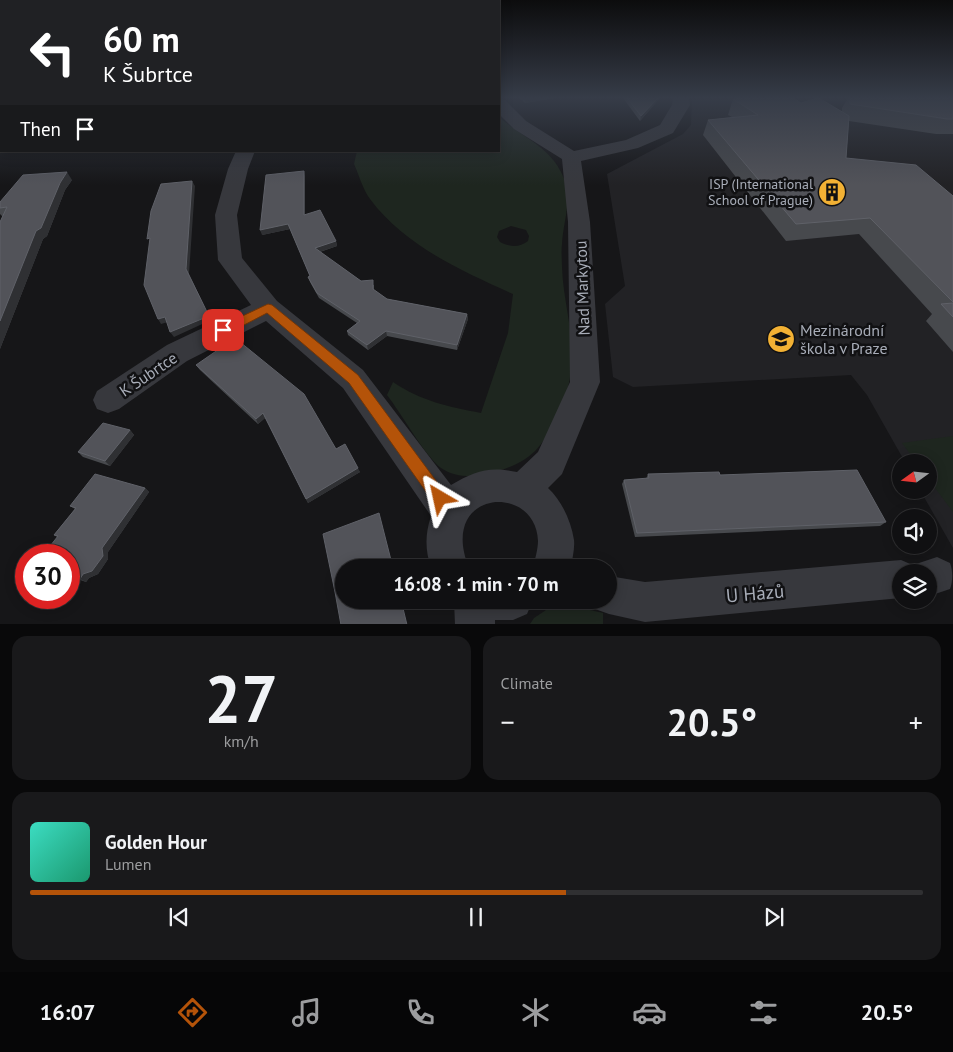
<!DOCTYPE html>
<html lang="en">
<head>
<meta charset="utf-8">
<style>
  :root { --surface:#101012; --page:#19191b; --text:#f1f3f6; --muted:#9c9d9f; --line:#303032; --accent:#b45309 }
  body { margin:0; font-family:"PT Sans",sans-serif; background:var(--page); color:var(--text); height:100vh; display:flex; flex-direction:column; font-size:19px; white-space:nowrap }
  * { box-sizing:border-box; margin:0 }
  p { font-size:16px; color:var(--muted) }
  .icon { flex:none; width:28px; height:28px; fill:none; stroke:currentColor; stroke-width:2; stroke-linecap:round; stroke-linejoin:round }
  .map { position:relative; height:624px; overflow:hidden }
  .panel { display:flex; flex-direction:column; gap:12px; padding:12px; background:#09090a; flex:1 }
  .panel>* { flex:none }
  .hud { position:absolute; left:0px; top:0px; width:500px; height:152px; box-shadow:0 2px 12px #0003,0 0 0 1px var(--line); background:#202124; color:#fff; overflow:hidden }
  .needle { width:32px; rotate:255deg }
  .tools { position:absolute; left:892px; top:454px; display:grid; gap:10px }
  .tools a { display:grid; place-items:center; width:45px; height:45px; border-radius:50%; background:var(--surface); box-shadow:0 2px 12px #0003,0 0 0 1px var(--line); font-size:25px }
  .speed { position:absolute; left:15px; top:544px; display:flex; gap:10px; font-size:25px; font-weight:700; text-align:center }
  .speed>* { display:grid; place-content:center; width:65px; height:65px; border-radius:50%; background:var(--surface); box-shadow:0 2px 12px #0003,0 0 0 1px var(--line); line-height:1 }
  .speed .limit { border:8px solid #d22; background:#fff; color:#111 }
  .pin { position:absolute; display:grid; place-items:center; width:42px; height:42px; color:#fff; margin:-21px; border-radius:10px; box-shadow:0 2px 8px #0006 }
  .me { position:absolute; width:55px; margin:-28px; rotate:324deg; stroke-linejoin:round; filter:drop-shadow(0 0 4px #0008) }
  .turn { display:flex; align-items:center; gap:18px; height:105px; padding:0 20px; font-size:22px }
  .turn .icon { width:65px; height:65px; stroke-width:2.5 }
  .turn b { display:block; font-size:35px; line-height:42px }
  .then { display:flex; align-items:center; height:48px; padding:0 20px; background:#0003; gap:10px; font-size:19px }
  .big { font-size:38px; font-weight:700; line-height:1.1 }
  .panel .widget { flex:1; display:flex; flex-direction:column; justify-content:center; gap:8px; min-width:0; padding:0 18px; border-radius:15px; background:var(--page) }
  .panel .dial { align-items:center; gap:0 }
  .dial b { font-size:65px; line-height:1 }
  .song { display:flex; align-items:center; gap:15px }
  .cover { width:60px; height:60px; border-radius:8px; background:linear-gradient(135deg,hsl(170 70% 55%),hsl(160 70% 35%)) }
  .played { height:5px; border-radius:2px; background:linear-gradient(90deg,var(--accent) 60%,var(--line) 60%) }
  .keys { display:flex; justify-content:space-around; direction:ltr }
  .heat { display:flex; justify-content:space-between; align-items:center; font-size:28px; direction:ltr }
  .panel .tiles { flex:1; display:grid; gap:12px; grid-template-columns:1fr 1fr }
  .widget:last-child { grid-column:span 2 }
  .trip { position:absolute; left:335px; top:559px; width:282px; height:50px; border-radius:25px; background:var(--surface); box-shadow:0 2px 12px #0003,0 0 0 1px var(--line); font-weight:700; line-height:50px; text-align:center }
  .dock { display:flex; height:80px; justify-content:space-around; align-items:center; background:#060607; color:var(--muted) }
  .dock .icon { width:35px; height:35px }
  .dock .active { color:var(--accent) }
  .dock b { font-size:22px; color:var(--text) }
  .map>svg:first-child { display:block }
  .built { fill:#222225 }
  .green { fill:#1e261f; fill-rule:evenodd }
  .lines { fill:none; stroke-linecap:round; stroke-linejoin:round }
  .minor { fill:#37383d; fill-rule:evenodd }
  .wall { fill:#47494d }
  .shaded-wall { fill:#2f3033 }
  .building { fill:#525359; stroke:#5f6168 }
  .route { fill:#b45309; stroke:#753606 }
  .labels { text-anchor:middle; stroke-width:5; stroke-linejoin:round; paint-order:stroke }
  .far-poi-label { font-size:14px; fill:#a8adb8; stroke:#111113; text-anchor:end }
  .street-label { font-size:16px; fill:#a8adb8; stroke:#111113 }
  .poi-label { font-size:16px; fill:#a8adb8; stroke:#111113; text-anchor:start }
  .near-street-label { font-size:19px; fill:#a8adb8; stroke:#111113 }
</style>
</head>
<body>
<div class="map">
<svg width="953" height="625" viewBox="0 0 953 625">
  <rect width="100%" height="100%" fill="#161618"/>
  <path class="built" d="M 692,98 L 953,98 L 953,548 L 920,490 L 929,490 L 929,462 L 905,462 L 867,395 L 851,375 L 633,387 L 613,377 L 605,304 L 625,286 L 607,174 L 683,134 L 691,125 Z"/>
  <path class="green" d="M 499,117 C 520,136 550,147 562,174 C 574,198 563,220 562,244 C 561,252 562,260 562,267 C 563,301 575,335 571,369 C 570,385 565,398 558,412 C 542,451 529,463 488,474 C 473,478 454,477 441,468 C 425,456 401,413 387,395 L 393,382 C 421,401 449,407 481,413 L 508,333 L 513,294 C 462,271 405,246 370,199 C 363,190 359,175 354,164 L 357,151 L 499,151 ZM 511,226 L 526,230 L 529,236 L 528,241 C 519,248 510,247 500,242 L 497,237 L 499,231 Z
    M 953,436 L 953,512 L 929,480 L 929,462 L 916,462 L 902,443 Z
    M 552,606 L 573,606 L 603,613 L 603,624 L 530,624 L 534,618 Z"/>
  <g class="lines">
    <path class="minor" d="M 673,98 L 689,98 L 690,105 L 673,133 L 638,148 L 581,161 L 590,222 L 600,382 L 562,474 L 548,488 C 562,501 571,521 574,540 C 575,549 572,559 571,568 L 533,568 C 535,559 538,549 538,541 C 536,482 437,489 469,568 L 431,568 C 425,550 425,534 431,516 L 343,388 L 266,321 L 187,361 L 119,409 L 108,413 L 97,409 L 93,400 L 97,391 L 167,345 L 251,305 L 218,260 L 215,215 L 228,169 L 236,151 L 255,151 L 248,169 L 237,215 L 242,258 L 277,301 L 363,370 L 451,485 C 475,471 489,466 517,472 L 538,452 L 570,382 L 568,222 L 562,159 L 514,129 L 499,114 L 499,99 L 505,100 L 526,121 L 574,151 L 626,140 L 660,125 L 672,105 Z
      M 937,557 L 950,563 C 953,571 953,581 950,589 L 929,596 L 929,572 L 901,572 L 901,598 L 645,622 L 609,614 L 595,609 L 592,600 L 609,600 L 609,576 L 645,582 L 901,560 L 915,566 L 916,564 Z
      M 454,600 L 533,600 L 527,614 L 513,620 L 495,620 L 495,625 L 455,625 Z"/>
  </g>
  <path class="wall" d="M 520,98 L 554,98 L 525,103 Z
    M 623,98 L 660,98 L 640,121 Z
    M 848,98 L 953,98 L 953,134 L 936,134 L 849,121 L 846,158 L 953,196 L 953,352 L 926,321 L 932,314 L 859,234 L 786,241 L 703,135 L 708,120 L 732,117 L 728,115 L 733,99 L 801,103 L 842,111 L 842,108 Z
    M 305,176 L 305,214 L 336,241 L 337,246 L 320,252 L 361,281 L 374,285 L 374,290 L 387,299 L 467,314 L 468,319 L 457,350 L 387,336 L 368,350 L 348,335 L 347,331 L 357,323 L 319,298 L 310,282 L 308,277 L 310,276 L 290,229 L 262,235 Z
    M 72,180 L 65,190 L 47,236 L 43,239 L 0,349 L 0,222 L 3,216 L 2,216 L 0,214 L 0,202 Z
    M 196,365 L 336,449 L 360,472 L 308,503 L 265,418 L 258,424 L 200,370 Z
    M 130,430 L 134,435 L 110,466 L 83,457 L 78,452 Z
    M 648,474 L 720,475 L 886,522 L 880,526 L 635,537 L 622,484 L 624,480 L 646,479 Z
    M 145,488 L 149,492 L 108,552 L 108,559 L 98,574 L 89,578 L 86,582 L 69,576 L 69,555 L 57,537 L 54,535 L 75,509 L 70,506 Z"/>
  <path class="shaded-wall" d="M 529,98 L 554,98 L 525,103 L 526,99 Z
    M 658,98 L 660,98 L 640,121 L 641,116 Z
    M 304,171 L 305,176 L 305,220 L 304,215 Z
    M 67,172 L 72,180 L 65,190 L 47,236 L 43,239 L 0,349 L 0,321 L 36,231 L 60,183 Z
    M 192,181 L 195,186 L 189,274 L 211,320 L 174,337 L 170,332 Z
    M 288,224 L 290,229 L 262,235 L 260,230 Z
    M 336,241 L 337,246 L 316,253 L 315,248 Z
    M 467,314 L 468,319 L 457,350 L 457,345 Z
    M 165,317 L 168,322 L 161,324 L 158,319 Z
    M 386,331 L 387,336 L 368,350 L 367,345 Z
    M 263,413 L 265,418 L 258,424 L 256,419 Z
    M 130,430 L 134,435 L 110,466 L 105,461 Z
    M 358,468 L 360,472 L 308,503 L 306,499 Z
    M 145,488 L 149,492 L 108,552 L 108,559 L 98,574 L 89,578 L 86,582 L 80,579 Z"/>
  <path class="building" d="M 627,98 L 658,98 L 641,116 Z
    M 741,98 L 794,98 L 801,103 L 817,98 L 819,98 L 849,116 L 846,158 L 916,165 L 953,196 L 953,302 L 870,218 L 796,224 L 708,120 L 758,115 L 733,99 Z
    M 850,98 L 953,98 L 953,119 L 947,119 L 850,104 Z
    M 304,171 L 304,215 L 320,210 L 336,241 L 315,248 L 361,281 L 373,280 L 373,289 L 387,299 L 467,314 L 457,345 L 386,331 L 367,345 L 347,331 L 360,321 L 317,293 L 308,277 L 310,276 L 288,224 L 260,230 L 266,175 Z
    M 67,172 L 60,183 L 41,228 L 36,231 L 0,321 L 0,222 L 7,207 L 0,208 L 0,202 L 23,175 Z
    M 192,181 L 186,269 L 209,316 L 170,332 L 165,317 L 158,319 L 144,285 L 150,238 L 147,239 L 151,211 L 161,184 Z
    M 953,303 L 953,317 L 941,304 Z
    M 235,338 L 304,394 L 336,449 L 345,444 L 358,468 L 306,499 L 263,413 L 256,419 L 196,365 Z
    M 103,423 L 130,430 L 105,461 L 78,452 Z
    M 857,470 L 886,522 L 637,533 L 624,480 L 649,478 L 648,474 L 719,472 L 720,475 Z
    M 95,474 L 145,488 L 102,548 L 103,556 L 92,571 L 83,574 L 80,579 L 69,575 L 69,555 L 43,555 L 58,536 L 54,535 L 76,508 L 70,506 Z
    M 379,513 L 393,568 L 344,568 L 344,600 L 401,600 L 407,625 L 341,625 L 335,592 L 323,534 Z"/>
  <linearGradient id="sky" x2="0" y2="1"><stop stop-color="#0c0c0d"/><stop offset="0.53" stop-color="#363c48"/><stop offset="1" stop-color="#363c48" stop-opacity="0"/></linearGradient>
  <rect width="953" height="185" fill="url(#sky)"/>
  <path class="route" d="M 268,304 L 272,305 L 358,375 L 445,493 L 447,498 L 445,503 L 440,505 L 434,503 L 349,383 L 267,313 L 227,334 L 219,334 L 217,330 L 219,327 Z"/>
  <defs>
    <g id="building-disc" transform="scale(1.4375)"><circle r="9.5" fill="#f2b134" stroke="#111113"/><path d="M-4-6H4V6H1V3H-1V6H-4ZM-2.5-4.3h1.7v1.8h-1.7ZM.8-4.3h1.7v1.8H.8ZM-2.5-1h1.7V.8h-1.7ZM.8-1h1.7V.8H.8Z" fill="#111"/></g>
    <g id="school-disc" transform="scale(1.4375)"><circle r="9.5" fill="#f2b134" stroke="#111113"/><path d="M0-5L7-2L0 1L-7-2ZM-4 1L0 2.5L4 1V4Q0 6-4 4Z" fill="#111"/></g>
  </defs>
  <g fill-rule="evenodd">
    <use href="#building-disc" x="832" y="192"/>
    <use href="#school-disc" x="781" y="339"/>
  </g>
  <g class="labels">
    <g class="far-poi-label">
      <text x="813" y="189">ISP (International<tspan x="813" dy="16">School of Prague)</tspan></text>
    </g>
    <g class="street-label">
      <text transform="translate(582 288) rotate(-92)" y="6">Nad Markytou</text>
      <text transform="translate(148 374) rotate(-34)" y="6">K Šubrtce</text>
    </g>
    <g class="poi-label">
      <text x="800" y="336">Mezinárodní<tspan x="800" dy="18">škola v Praze</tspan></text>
    </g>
    <g class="near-street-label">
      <text transform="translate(755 593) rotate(-5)" y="7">U Házů</text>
    </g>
  </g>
</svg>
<div class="tools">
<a><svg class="needle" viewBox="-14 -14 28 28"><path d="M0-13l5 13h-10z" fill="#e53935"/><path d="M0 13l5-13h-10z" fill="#9c9d9f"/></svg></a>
<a><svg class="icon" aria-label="sound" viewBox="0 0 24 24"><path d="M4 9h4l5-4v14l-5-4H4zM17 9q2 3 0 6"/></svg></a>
<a><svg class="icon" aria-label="layers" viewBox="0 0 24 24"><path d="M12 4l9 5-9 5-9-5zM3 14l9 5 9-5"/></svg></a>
</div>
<div class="speed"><div class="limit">30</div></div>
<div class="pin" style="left:223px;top:330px;background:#d93025"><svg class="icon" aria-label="arrive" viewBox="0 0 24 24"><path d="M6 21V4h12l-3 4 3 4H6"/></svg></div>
<svg class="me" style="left:440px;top:498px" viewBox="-20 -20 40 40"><path d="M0-17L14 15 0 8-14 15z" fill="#b45309" stroke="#fff" stroke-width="4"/></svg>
<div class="trip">16:08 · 1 min · 70 m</div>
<div class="hud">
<div class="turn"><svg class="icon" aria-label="left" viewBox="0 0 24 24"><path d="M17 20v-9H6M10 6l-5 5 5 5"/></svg><div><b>60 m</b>K Šubrtce</div></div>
<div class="then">Then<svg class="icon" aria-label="arrive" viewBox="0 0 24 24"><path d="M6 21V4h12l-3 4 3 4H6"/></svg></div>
</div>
</div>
<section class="panel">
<div class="tiles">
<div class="widget dial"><b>27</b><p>km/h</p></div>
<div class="widget"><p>Climate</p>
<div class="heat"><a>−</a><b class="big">20.5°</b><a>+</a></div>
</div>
<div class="widget">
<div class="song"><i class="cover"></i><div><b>Golden Hour</b><p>Lumen</p></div></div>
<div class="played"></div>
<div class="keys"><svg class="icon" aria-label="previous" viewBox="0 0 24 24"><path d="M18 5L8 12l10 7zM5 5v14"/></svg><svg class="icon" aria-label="pause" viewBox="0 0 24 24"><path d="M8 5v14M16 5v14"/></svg><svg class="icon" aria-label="next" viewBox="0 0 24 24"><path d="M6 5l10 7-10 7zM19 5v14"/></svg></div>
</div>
</div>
</section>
<nav class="dock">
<b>16:07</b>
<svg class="icon active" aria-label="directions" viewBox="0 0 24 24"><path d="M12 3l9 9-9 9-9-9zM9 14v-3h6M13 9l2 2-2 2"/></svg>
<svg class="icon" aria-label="music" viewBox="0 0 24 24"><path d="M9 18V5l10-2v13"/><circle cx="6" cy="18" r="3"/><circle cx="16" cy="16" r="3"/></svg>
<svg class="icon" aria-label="phone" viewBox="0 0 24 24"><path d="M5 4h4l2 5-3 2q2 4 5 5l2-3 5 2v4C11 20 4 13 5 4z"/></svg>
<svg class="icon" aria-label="climate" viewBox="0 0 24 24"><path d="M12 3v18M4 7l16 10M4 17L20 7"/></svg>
<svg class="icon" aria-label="car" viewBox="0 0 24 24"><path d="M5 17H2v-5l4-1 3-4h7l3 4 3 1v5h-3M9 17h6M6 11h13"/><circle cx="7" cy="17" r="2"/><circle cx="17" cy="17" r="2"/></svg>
<svg class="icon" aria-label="filters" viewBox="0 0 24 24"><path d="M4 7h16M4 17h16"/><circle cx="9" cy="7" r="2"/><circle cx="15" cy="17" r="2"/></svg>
<b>20.5°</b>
</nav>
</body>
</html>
